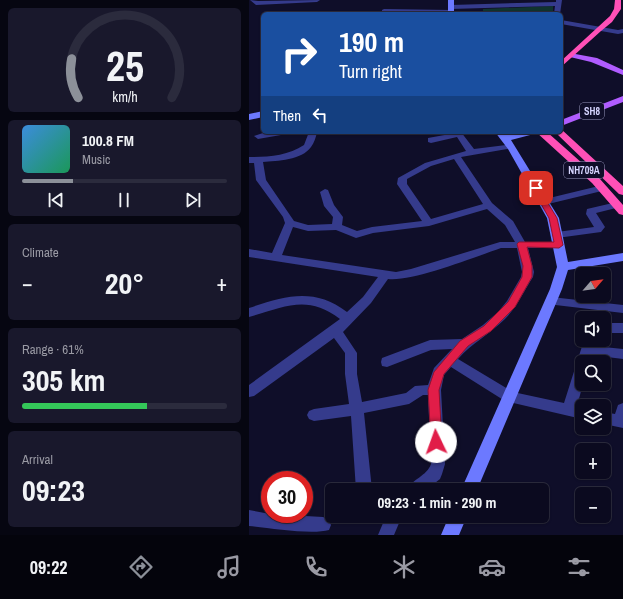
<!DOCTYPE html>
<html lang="en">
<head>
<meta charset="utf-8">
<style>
  :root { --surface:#0b0a1f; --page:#19182c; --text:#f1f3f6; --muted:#9a9aa4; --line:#2b2b3d; --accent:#8c9099 }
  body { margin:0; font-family:"Archivo Narrow",sans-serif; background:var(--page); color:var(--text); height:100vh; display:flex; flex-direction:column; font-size:15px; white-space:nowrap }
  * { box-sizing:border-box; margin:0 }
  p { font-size:13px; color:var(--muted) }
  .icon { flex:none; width:22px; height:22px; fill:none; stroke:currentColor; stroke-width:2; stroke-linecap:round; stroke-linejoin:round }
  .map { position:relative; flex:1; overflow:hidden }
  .sheet { display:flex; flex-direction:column; gap:8px; padding:8px; background:#060611; width:249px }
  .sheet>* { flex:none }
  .hud { position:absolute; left:12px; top:12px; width:302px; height:122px; border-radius:6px; box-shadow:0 1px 3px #0004,0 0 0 1px var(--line); background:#1a4fa0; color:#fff; overflow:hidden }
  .needle { width:26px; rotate:62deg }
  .buttons { position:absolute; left:326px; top:267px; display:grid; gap:8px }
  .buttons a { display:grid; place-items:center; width:36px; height:36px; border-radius:6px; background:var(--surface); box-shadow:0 1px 3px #0004,0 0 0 1px var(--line); font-size:20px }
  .speed { position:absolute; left:12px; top:471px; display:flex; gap:8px; font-size:20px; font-weight:700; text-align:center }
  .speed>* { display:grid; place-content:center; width:52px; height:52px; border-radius:50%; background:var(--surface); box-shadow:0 1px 3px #0004,0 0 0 1px var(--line); line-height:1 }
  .speed .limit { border:6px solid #d22; background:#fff; color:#111 }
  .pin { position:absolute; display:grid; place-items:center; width:34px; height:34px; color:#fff; margin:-17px; border-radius:8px; box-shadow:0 2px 6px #0006 }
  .me { position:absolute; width:44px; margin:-22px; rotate:357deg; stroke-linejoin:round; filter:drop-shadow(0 0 3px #0008) }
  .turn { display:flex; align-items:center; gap:14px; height:84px; padding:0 12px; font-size:18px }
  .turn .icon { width:52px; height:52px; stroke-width:2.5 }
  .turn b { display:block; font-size:28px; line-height:34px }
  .then { display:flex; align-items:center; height:38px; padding:0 12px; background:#0003; gap:8px; font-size:15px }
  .big { font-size:30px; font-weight:800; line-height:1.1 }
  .sheet .widget { flex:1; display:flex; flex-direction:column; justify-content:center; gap:6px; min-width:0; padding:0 14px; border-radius:6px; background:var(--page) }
  .sheet .dial { align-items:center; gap:0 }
  .dial svg { height:104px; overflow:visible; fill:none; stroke:var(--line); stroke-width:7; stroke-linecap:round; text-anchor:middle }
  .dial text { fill:var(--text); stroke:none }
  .song { display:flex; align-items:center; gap:12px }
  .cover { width:48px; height:48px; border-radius:6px; background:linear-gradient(135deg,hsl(210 70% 55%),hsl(150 70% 35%)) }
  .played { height:4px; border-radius:2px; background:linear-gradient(90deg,var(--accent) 25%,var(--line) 25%) }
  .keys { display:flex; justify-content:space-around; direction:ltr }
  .heat { display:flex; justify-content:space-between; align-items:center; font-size:22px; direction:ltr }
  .charge { height:6px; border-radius:3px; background:linear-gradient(90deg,#34c759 61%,var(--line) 0) }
  .trip { position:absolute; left:76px; top:483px; width:224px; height:40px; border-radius:6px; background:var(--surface); box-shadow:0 1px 3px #0004,0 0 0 1px var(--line); font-weight:800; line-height:40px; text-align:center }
  .tab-bar { display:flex; height:64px; justify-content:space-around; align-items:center; background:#04040c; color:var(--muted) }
  .tab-bar .icon { width:28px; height:28px }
  .tab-bar .on { color:var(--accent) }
  .tab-bar b { font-size:18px; color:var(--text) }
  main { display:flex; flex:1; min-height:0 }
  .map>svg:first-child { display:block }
  .green { fill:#10332e }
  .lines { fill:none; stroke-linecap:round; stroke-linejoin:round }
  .street { fill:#353b8c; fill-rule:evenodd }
  .secondary { fill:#6c79ff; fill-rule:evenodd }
  .primary { fill:#b05cff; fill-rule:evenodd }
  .highway { fill:#ff50b7; fill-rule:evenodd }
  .route { fill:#e11d48; stroke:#92132f }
  .labels { text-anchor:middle; stroke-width:4; stroke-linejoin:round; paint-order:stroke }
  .shield { fill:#0f0e29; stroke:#9a99bf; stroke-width:1 }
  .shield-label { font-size:10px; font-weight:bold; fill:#d6d5ff }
</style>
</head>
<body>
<main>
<section class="sheet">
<div class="widget dial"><svg viewBox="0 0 100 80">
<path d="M14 69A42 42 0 1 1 86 69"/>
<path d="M14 69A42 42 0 0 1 9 39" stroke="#8c9099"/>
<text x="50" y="56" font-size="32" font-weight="700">25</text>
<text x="50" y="72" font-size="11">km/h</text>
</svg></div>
<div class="widget">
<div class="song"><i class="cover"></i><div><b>100.8 FM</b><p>Music</p></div></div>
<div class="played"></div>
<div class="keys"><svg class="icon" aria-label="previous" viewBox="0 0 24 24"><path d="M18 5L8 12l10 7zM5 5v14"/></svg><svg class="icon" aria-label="pause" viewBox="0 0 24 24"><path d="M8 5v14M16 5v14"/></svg><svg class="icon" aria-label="next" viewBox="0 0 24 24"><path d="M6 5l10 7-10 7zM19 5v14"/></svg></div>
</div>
<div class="widget"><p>Climate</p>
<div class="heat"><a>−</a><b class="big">20°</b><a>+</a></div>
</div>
<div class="widget"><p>Range · 61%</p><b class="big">305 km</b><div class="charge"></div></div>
<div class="widget"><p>Arrival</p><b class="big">09:23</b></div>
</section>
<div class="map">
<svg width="374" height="535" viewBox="0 0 374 535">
  <rect width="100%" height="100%" fill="#0f0e29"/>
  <path class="green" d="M 304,6 L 304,14 L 234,14 L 234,9 Z"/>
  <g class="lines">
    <path class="street" d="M 1,0 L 9,1 L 71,0 L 68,2 L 7,5 Z
      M 307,0 L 313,0 L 311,14 L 305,14 L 306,6 L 202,9 L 199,7 L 202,5 L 307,2 Z
      M 135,9 L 202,10 L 205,12 L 202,14 L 133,12 L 133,10 Z
      M 312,20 L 369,30 L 374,29 L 374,33 L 369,34 L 312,24 Z
      M 17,132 L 36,132 L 32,135 L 9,139 L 5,136 Z
      M 60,132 L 68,132 C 67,137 65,143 62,147 C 53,160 28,161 14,162 L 17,180 L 45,221 L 59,225 L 83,224 L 84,217 L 75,206 L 71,192 L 76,189 L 79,190 L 85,205 L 94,217 L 93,225 L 108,231 L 123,227 L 173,221 L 148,184 L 149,178 L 176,163 L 217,151 L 208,137 L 182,143 L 179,142 L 179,138 L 212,132 L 225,149 L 264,144 L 264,148 L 212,157 L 243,203 L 264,221 L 276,242 L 310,242 L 315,245 L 310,248 L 279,248 L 285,272 L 284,277 C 275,291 268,307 256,319 C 241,334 223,343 209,359 L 264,392 L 315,403 L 335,340 L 347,340 L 345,346 L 374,349 L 374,359 L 342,355 L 340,362 L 333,362 L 333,384 L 334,384 L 328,406 L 333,407 L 333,419 L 256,401 L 202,367 L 195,375 L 192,390 L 196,464 L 193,474 L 191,479 L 177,490 L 158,490 C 163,479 178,476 182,464 L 179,395 L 174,395 L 160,404 L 115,413 L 123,490 L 107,490 L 102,416 L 65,421 L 60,419 L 58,415 L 60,411 L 65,409 L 100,404 L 96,374 L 96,353 L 85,338 L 5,396 L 0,397 L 0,385 L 91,319 C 58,294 36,307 0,317 L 0,308 C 36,296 65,287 98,312 L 114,297 L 129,277 L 0,257 L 0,249 L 23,253 L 36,223 L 34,217 L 7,180 L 5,163 L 0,163 L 0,157 C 18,157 39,156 55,145 ZM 205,159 L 234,204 L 182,219 L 158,184 L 158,179 L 182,166 ZM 238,209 L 256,225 L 266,242 L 251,242 L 162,269 L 147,272 L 33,255 L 44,227 L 59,231 L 87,230 L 107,238 L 124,233 L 180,226 ZM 252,248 L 268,248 L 273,272 L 272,277 L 258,301 L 249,312 L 234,325 L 213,339 L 181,340 L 133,358 L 132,362 L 133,366 L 138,367 L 182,350 L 203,349 L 185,368 L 179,385 L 166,386 L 157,393 L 113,402 L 108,374 L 108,353 L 94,332 L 122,303 L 139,279 C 163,282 226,257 252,248 Z
      M 354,185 L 359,188 L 357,190 L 295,205 L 290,202 L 292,200 Z
      M 368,202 L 373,205 L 371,207 L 347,213 L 356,227 L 352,232 L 308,238 L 303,235 L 308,232 L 345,227 L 337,214 L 338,209 Z
      M 302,297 L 374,305 L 374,313 L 298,304 L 296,301 L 298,298 Z
      M 355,323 L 374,323 L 374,333 L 355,333 Z
      M 374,403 L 374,428 L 355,424 L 355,412 L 366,414 L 369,405 Z
      M 0,510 L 21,514 L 74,517 L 80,520 L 82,525 L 80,530 C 63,535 19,528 0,526 Z
      M 137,516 L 153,516 L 145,535 L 129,535 Z"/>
    <path class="secondary" d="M 199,0 L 205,0 L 205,14 L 199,14 Z
      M 14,111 L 14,117 L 0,120 L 0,114 Z
      M 246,132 L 256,132 L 258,135 L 271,132 L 287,132 L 285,134 L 262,140 L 310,218 L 319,262 L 374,253 L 374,261 L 319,270 L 313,289 L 228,490 L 212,490 L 301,289 L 308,267 L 298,218 L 259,149 Z
      M 200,516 L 218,516 L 210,535 L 192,535 Z"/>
    <path class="primary" d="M 321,53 L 348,58 L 374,70 L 374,75 L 342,62 L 321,57 Z
      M 374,96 L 374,102 L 312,126 L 312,120 Z"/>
    <path class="highway" d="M 366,0 L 372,0 L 372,9 L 363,22 L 352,31 L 312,67 L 312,61 L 361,16 L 365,9 Z
      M 312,129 L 374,186 L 374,195 L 370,194 L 308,134 L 306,132 L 312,132 Z
      M 287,132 L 298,132 L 351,179 L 374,205 L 374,215 L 370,214 L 343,183 Z"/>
  </g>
  <path class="route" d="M 284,187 L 289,187 L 308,218 L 314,245 L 310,248 L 278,247 L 283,266 L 283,277 L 266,307 L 242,331 L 219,346 L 195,374 L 190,390 L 193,442 L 192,445 L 187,447 L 183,445 L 182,442 L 179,390 L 185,372 L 211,341 L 235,326 L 259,302 L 273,277 L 274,266 L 268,244 L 270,242 L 305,242 L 300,218 L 283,188 Z"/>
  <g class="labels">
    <g class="shield">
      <rect x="331" y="103" width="24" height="16" rx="3"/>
      <rect x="315" y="162" width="40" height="16" rx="3"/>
    </g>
    <g class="shield-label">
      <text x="343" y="115">SH8</text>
      <text x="335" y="174">NH709A</text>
    </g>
  </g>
</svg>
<div class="buttons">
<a><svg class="needle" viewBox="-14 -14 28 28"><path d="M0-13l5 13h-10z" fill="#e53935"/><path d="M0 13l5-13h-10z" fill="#9a9aa4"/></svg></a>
<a><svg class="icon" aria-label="sound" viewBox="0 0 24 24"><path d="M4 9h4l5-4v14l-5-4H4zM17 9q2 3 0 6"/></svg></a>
<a><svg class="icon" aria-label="search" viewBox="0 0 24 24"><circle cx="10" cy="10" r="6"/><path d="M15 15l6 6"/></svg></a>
<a><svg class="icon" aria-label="layers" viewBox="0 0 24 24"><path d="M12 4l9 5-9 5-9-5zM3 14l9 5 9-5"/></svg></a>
<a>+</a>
<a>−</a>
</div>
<div class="speed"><div class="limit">30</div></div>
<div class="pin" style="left:287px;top:188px;background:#d93025"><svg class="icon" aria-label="arrive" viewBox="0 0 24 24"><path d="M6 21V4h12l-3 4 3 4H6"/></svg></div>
<svg class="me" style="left:187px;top:442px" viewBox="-20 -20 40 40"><circle r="19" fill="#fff"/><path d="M0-13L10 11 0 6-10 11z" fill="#e11d48"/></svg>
<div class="trip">09:23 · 1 min · 290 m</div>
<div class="hud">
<div class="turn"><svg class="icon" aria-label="right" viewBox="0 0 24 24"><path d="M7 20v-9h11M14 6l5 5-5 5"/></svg><div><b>190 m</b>Turn right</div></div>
<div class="then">Then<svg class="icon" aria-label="left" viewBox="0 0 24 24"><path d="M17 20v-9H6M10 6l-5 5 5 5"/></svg></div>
</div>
</div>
</main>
<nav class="tab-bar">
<b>09:22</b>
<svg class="icon on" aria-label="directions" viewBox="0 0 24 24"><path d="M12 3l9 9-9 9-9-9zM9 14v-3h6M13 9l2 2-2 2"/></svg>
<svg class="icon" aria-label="music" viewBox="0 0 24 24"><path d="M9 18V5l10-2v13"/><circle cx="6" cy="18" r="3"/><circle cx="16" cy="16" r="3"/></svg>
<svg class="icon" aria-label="phone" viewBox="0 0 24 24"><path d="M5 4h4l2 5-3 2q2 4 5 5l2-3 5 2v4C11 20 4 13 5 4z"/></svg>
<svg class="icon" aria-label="climate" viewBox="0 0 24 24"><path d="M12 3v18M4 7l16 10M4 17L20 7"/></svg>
<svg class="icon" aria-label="car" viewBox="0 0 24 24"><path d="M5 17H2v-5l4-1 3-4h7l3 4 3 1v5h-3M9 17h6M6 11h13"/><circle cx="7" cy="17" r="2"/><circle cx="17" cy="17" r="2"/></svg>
<svg class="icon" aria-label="filters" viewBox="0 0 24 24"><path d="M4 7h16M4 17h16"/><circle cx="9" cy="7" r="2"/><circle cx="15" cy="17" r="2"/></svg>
</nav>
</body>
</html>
